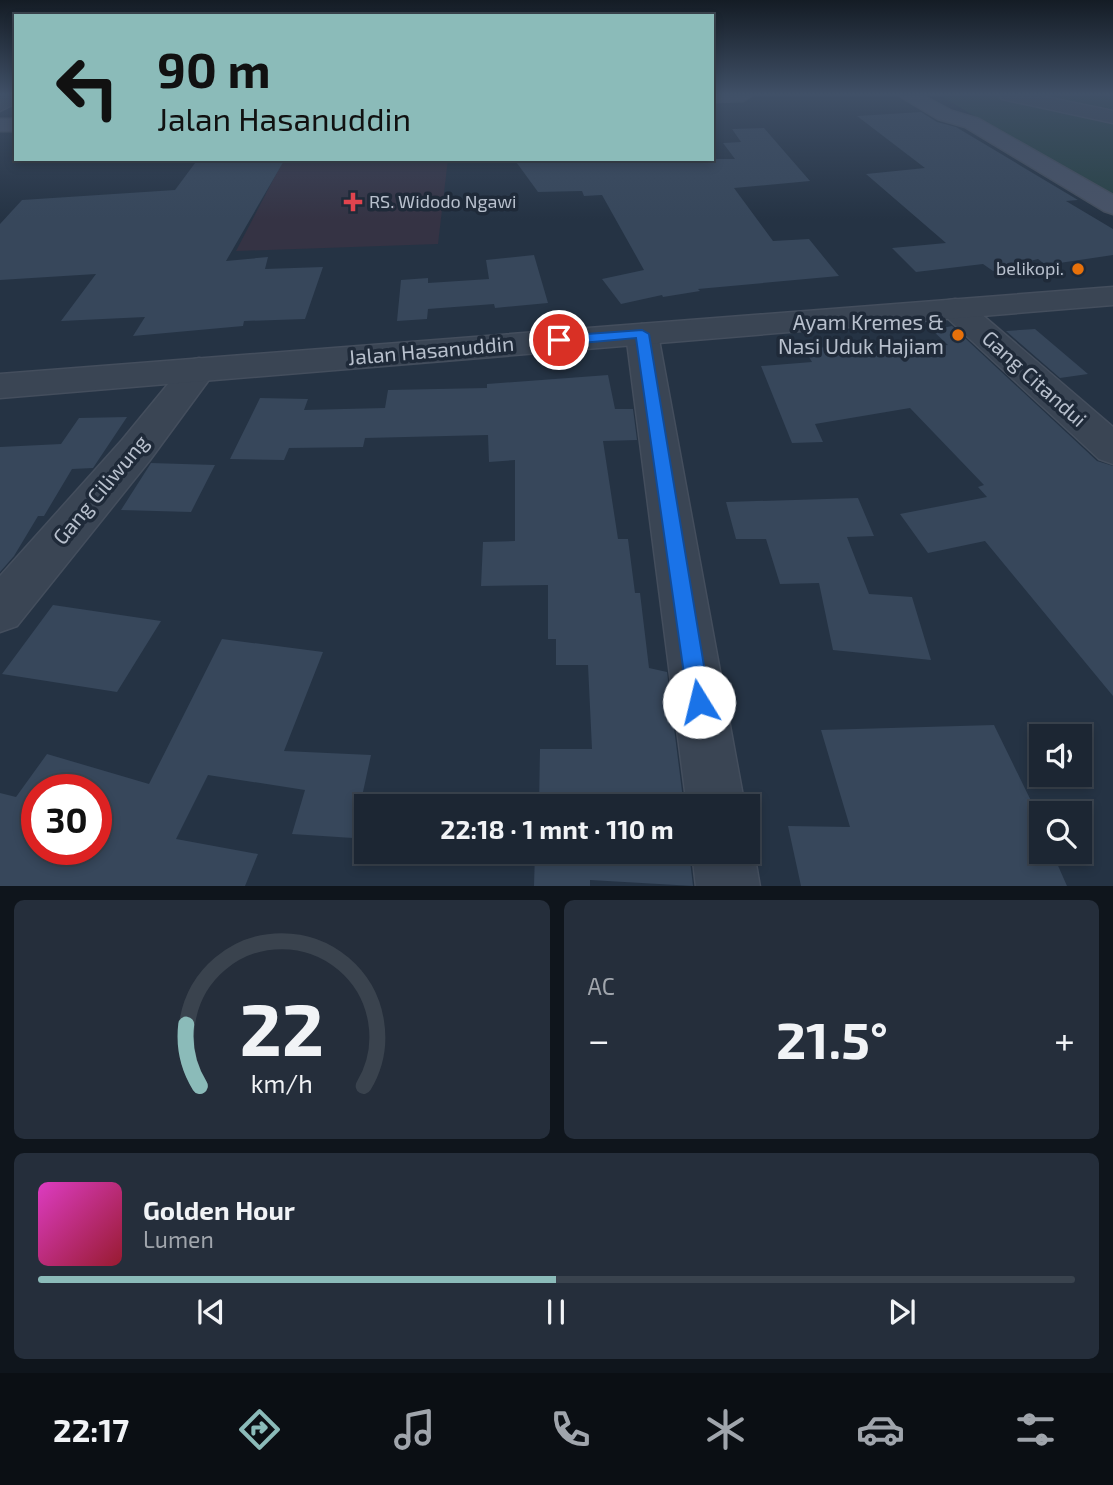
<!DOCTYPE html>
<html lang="id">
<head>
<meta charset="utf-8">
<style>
  :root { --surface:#1c2633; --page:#252e3b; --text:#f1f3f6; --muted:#a0a5ac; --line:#3a434e; --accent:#8bbbb9 }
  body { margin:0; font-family:"Exo 2",sans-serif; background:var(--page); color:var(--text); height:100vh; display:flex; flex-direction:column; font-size:26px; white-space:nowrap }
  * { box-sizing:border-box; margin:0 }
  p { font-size:23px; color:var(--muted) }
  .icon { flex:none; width:38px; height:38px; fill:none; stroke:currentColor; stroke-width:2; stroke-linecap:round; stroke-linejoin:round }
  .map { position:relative; height:886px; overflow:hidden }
  .panel { display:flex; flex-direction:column; gap:14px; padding:14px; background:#0f151c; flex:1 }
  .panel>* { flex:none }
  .banner { position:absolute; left:14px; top:14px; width:700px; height:147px; border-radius:0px; box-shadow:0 4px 10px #0003,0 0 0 2px var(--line); background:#8bbbb9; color:#111; overflow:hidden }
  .fabs { position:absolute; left:1029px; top:724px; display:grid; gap:14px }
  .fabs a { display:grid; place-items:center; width:63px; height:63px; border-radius:0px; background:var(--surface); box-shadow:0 4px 10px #0003,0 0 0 2px var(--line); font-size:35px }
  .speed { position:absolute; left:21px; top:774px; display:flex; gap:14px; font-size:35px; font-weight:700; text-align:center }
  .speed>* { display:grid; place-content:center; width:91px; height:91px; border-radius:50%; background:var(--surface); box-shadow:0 4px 10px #0003,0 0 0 2px var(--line); line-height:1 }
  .speed .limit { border:10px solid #d22; background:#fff; color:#111 }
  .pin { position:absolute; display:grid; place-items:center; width:60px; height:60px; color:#fff; margin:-30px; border:4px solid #fff; border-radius:50%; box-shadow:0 2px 7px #0007 }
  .me { position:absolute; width:77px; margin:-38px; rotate:351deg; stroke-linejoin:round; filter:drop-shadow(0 0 5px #0008) }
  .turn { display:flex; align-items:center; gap:24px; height:147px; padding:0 28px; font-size:32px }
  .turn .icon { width:91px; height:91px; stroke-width:2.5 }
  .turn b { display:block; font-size:49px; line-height:60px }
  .big { font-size:52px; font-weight:700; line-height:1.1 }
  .panel .card { flex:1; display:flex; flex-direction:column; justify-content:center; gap:10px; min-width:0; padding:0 24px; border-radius:10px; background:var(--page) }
  .panel .dial { align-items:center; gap:0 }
  .dial svg { height:182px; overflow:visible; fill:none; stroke:var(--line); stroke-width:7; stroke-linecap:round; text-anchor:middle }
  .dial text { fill:var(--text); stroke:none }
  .song { display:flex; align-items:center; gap:21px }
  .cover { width:84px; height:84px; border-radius:10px; background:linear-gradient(135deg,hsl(310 70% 55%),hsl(350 70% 35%)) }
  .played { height:7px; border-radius:4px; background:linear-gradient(90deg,var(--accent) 50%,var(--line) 50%) }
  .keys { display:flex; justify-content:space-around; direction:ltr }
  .heat { display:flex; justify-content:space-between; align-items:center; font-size:38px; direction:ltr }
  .panel .tiles { flex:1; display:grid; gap:14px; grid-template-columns:1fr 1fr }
  .card:last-child { grid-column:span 2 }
  .trip { position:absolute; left:354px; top:794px; width:406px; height:70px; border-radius:0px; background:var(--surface); box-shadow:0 4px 10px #0003,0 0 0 2px var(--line); font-weight:700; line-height:70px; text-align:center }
  .menu { display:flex; height:112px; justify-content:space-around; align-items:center; background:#0b0f14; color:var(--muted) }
  .menu .icon { width:49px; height:49px }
  .menu .active { color:var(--accent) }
  .menu b { font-size:32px; color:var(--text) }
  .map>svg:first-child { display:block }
  .medical { fill:#353344 }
  .green { fill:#284245 }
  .building { fill:#37475b; fill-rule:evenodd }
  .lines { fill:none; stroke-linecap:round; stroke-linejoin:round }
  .minor-casing { stroke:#444e5d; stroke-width:3 }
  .tertiary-casing { stroke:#444e5d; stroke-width:3 }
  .secondary-casing { stroke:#444e5d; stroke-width:3 }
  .minor { fill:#3a4554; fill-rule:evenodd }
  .tertiary { fill:#3a4554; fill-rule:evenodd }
  .secondary { fill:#485367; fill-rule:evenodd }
  .route { fill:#1a73e8; stroke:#114b97; stroke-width:2 }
  .health-dot { fill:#e0444e; stroke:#1f2a39; stroke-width:2.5 }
  .food-dot { fill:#e8710a; stroke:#1f2a39; stroke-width:2.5 }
  .labels { text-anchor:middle; stroke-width:7; stroke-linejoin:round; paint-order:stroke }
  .far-poi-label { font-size:18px; fill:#b8c0cd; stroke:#1f2a39; text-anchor:start }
  .poi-label { font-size:21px; fill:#b8c0cd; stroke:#1f2a39; text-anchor:end }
  .street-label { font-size:21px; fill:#b8c0cd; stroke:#1f2a39 }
</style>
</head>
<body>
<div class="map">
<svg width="1113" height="887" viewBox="0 0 1113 887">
  <rect width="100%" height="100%" fill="#253344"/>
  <path class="medical" d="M 284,159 L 448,159 L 438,244 L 236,251 Z"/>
  <path class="green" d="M 943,95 L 1113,95 L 1113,200 L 946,99 Z"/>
  <path class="building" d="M 921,112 L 937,122 L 956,127 L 1078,200 L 1066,201 L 1113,229 L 1113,255 L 1046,265 L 1038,259 L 993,271 L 983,264 L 916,272 L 892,248 L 946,243 L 866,174 L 925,168 L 857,116 Z
    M 764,128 L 810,181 L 734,188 L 773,241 L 809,239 L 839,276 L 698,289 L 700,291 L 663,297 L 662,295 L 621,304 L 602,279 L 644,270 L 602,195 L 584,196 L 582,191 L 538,192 L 514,159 L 735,159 L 723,143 L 741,142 L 732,129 Z
    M 198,159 L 285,159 L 226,261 L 268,257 L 265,269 L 323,267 L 305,319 L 244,321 L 243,326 L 133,336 L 145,317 L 61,321 L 96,274 L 0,280 L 0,224 L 22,200 L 175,190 Z
    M 534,255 L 548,303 L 495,308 L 494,304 L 428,309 L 427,319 L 397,321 L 401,280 L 428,278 L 428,283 L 489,279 L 486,260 Z
    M 952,326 L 1097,461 L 1113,466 L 1113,696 L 985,541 L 928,553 L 900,514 L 987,497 L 978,487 L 984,485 L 910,408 L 815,424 L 823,442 L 792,443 L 761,366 L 812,362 L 804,349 L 839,346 L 844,353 L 948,345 L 932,330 Z
    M 1035,329 L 1088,374 L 1060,378 L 1006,331 Z
    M 608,375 L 615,409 L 633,409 L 637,440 L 603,441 L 618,539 L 628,539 L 635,593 L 640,593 L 649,668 L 667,672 L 684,807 L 539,807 L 540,749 L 592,749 L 588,665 L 556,665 L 556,639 L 548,639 L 548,585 L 481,586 L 483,542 L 515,541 L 515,460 L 489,462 L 488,435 L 365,438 L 363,447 L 289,448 L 284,460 L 230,459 L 260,398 L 308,399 L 304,410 L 385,408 L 388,390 L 487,388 L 487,384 Z
    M 127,417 L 93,468 L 72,469 L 44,516 L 38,516 L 14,556 L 0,572 L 0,447 L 61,444 L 79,418 Z
    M 151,463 L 215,465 L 191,512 L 121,510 Z
    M 858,498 L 874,536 L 847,537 L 869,594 L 912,597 L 931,660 L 833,650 L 819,583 L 780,584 L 766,539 L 736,539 L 726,502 Z
    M 53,605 L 161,621 L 117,692 L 2,674 Z
    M 222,639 L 323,652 L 284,751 L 371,755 L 353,838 L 292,834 L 305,790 L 208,775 L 176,839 L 258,854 L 245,886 L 0,886 L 0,793 L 16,797 L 47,754 L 149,784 ZM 37,789 L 96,789 L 96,849 L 37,849 Z
    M 994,725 L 1035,809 L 1032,809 L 1041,830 L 1041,852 L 1052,852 L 1067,886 L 801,886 L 788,826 L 850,827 L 821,730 Z
    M 535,852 L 689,852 L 693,886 L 590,880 L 590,886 L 534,886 Z"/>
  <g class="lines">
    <g class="minor-casing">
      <path id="minor" d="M 955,299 L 966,301 L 1113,427 L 1113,464 L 1099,459 L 944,315 L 940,308 L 944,301 Z
        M 642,324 L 653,327 L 658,334 L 745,807 L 687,807 L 626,334 L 631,327 Z
        M 199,358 L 211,361 L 216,369 L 211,377 L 150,460 L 17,626 L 0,632 L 0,576 L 122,440 L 187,361 Z
        M 747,837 L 754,852 L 760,887 L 696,887 L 692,852 L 747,852 Z"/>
    </g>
    <g class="tertiary-casing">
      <path id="tertiary" d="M 2,95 L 16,95 L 16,103 L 0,111 Z
        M 1000,95 L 1036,95 L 1113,111 L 1113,123 L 1002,99 Z
        M 1113,287 L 1113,305 L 0,398 L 0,374 Z"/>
    </g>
    <g class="secondary-casing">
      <path id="secondary" d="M 712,95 L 753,95 L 743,101 L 712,102 Z
        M 898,95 L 922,95 L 952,111 L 979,119 L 1113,195 L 1113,214 L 1104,211 L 965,127 L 938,119 Z
        M 0,119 L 16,119 L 16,131 L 0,131 Z"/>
    </g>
    <use href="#minor" class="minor"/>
    <use href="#tertiary" class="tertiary"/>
    <use href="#secondary" class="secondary"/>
  </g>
  <linearGradient id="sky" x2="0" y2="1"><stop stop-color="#141c25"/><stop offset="0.43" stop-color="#405067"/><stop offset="1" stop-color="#405067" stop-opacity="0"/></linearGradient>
  <rect width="1113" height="219" fill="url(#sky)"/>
  <path class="route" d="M 642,330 L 649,334 L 710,702 L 707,709 L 699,713 L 692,709 L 688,702 L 636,338 L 559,345 L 552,340 L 559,336 Z"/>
  <path class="health-dot" d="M349.5 191.5h7v7h7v7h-7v7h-7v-7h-7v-7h7z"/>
  <g class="food-dot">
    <circle cx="1078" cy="269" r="7"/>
    <circle cx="958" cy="335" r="7"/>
  </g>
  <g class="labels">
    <g class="far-poi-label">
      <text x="369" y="208">RS. Widodo Ngawi</text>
      <text x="1064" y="275" text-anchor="end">belikopi.</text>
    </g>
    <g class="poi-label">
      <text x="944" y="330">Ayam Kremes &amp;<tspan x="944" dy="24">Nasi Uduk Hajiam</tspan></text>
    </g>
    <g class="street-label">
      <text transform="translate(431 351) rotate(-5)" y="7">Jalan Hasanuddin</text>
      <text transform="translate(1034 379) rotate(42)" y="7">Gang Citandui</text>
      <text transform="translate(101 490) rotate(-50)" y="7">Gang Ciliwung</text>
    </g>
  </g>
</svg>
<div class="fabs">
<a><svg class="icon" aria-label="sound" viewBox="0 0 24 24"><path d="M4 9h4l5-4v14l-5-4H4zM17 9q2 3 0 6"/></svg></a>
<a><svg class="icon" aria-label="search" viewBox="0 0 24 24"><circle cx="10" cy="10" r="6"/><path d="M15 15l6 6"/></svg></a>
</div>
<div class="speed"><div class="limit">30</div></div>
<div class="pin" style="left:559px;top:340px;background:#d93025"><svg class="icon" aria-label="arrive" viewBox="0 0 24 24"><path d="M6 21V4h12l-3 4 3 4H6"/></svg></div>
<svg class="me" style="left:699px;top:702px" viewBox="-20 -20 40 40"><circle r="19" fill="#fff"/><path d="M0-13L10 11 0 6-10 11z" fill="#1a73e8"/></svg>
<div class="trip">22:18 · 1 mnt · 110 m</div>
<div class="banner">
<div class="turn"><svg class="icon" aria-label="left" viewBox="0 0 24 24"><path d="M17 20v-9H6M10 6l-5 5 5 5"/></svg><div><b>90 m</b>Jalan Hasanuddin</div></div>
</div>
</div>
<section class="panel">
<div class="tiles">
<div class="card dial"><svg viewBox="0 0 100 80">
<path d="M14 69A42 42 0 1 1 86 69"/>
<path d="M14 69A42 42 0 0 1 8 42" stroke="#8bbbb9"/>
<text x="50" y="56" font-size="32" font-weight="700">22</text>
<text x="50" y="72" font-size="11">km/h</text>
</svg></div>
<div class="card"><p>AC</p>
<div class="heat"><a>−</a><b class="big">21.5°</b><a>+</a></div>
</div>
<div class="card">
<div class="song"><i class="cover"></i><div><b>Golden Hour</b><p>Lumen</p></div></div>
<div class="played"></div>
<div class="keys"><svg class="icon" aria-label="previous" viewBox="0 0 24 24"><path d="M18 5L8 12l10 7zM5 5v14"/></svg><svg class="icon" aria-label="pause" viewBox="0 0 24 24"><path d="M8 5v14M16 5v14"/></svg><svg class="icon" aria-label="next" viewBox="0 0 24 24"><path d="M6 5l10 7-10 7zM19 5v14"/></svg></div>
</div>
</div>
</section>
<nav class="menu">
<b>22:17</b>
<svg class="icon active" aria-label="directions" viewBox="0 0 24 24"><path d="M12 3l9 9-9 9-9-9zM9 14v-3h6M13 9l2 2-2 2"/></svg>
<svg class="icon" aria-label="music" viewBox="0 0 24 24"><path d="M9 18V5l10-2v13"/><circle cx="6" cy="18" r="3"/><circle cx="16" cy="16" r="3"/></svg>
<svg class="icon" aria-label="phone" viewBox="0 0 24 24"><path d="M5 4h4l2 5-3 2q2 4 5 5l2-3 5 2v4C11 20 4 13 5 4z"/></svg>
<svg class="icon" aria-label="climate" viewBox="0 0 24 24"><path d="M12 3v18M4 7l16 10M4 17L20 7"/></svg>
<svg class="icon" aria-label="car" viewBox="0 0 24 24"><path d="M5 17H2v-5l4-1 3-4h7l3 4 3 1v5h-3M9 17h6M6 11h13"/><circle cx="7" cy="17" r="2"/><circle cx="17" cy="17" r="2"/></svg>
<svg class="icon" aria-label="filters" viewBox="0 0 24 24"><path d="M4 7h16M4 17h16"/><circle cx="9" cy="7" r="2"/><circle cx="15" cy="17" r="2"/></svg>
</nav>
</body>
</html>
